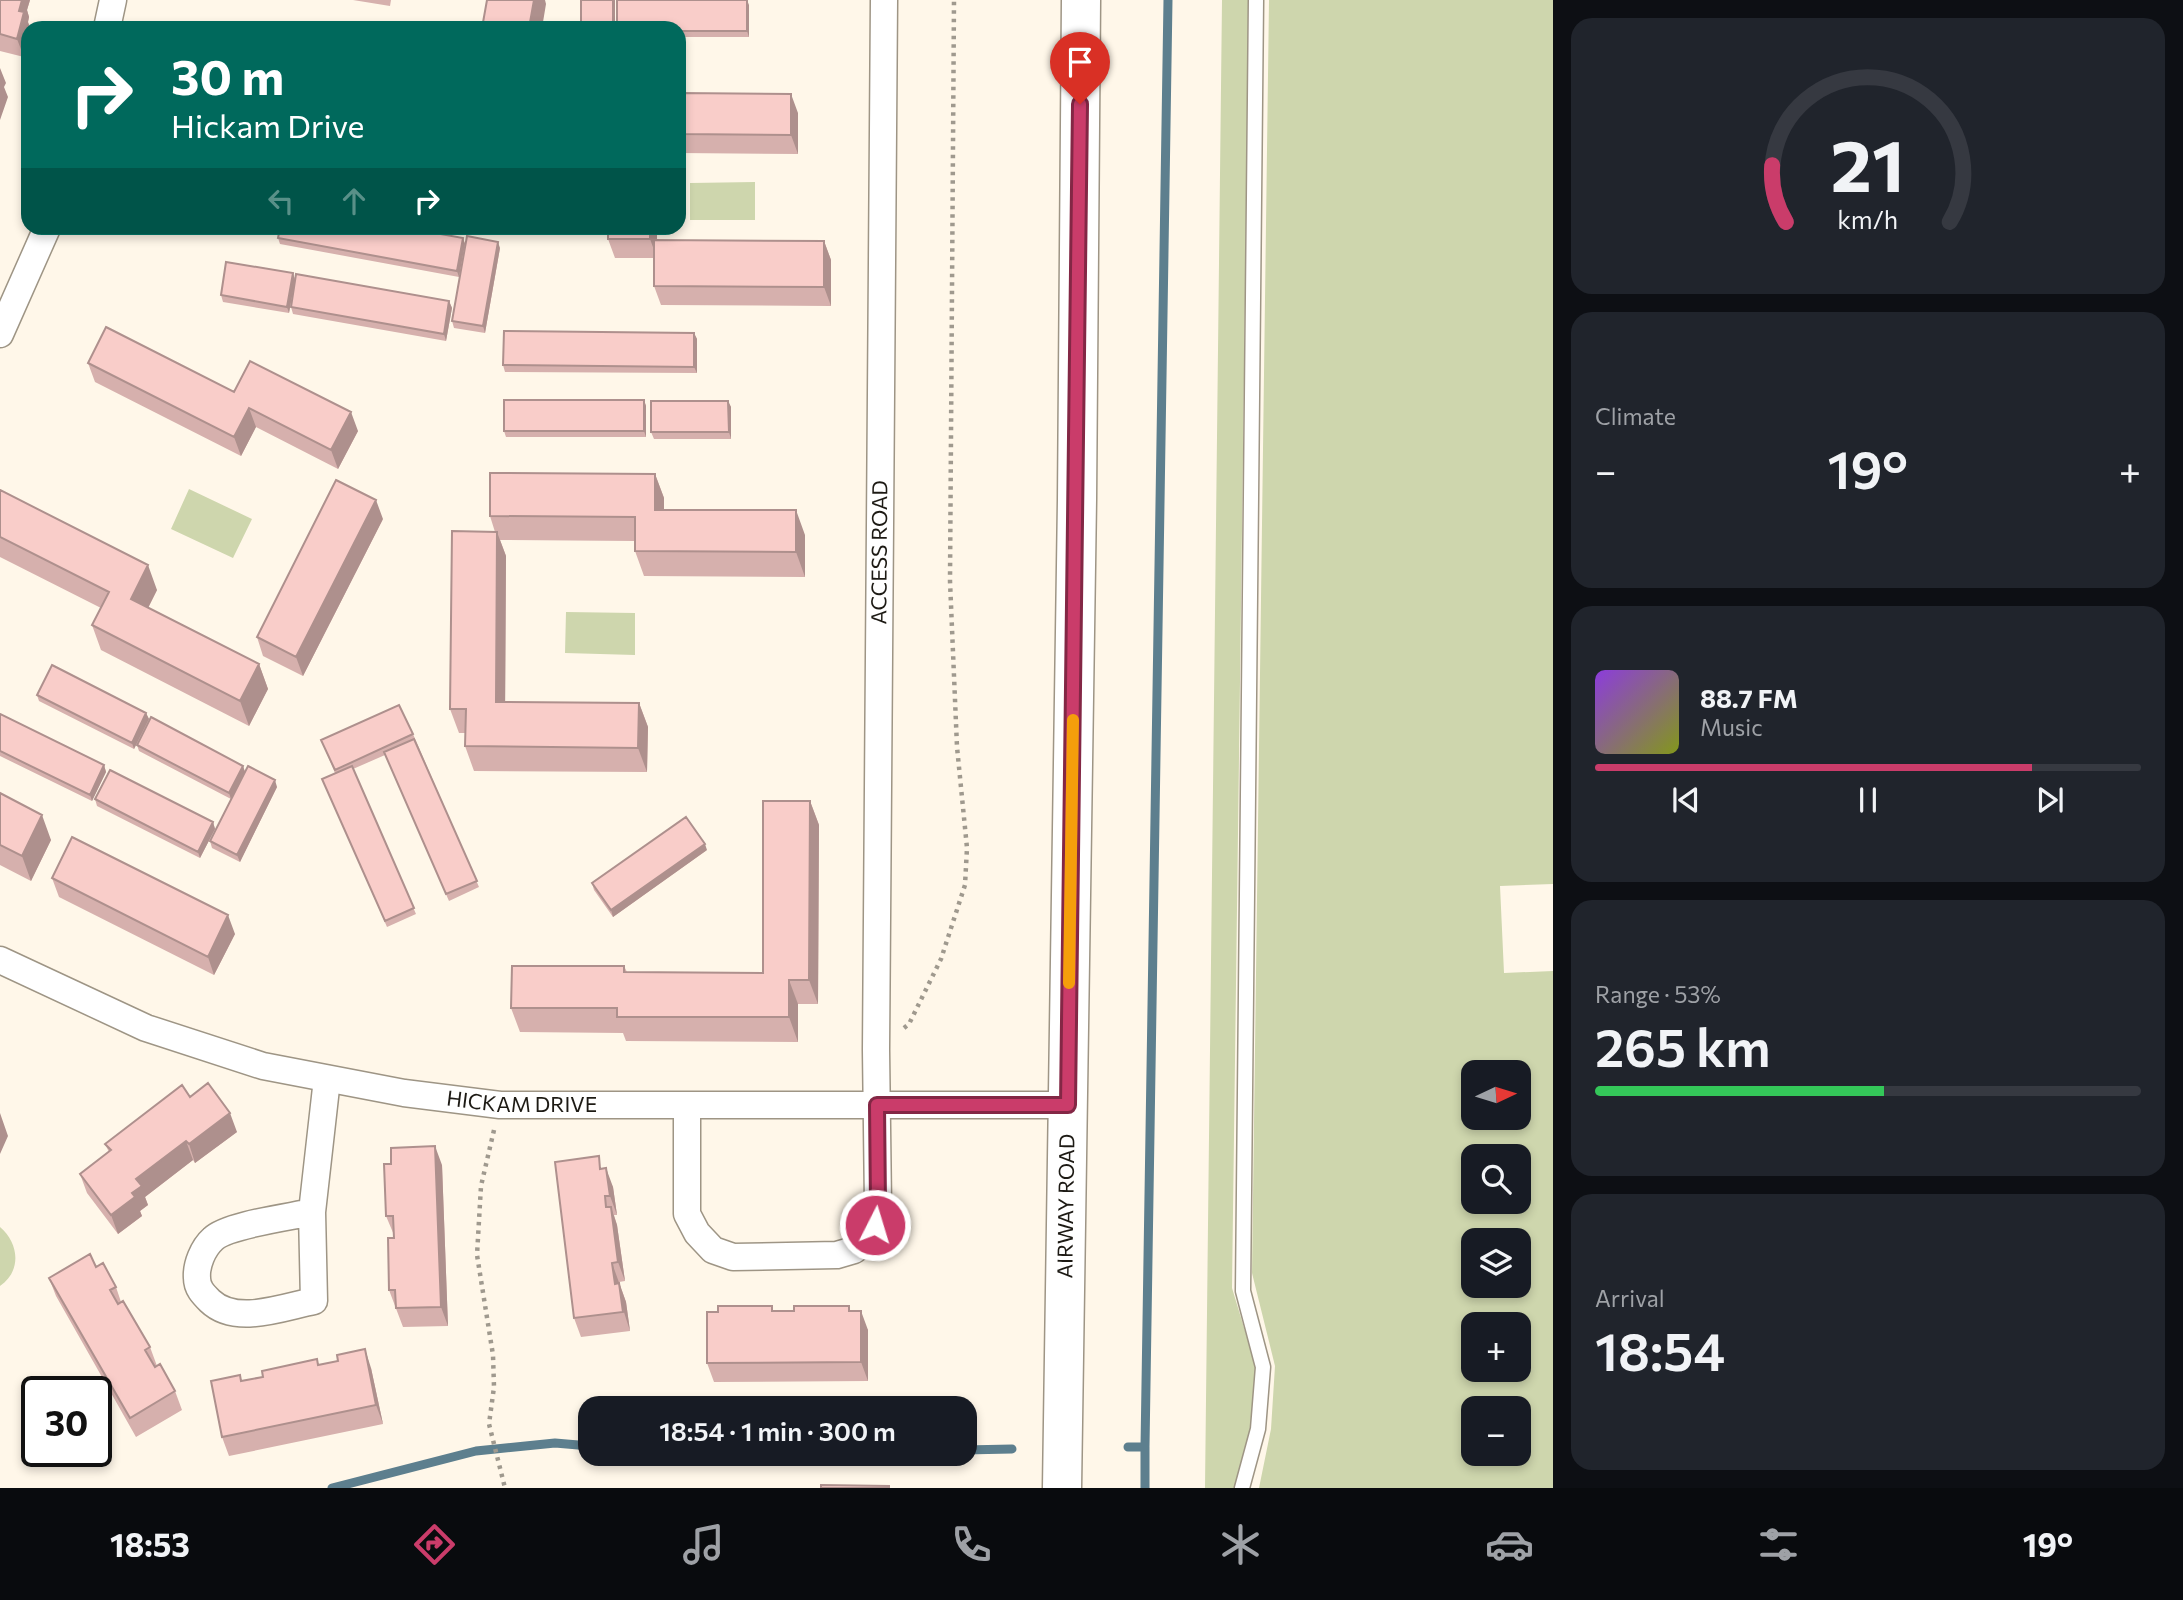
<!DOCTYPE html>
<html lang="en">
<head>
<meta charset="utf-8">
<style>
  :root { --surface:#171b24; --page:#20242c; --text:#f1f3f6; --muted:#9ea1a6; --line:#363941; --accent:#ca3c6a }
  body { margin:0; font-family:Commissioner,sans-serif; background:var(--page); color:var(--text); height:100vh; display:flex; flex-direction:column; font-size:26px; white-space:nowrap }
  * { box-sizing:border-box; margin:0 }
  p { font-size:23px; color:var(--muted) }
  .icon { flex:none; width:38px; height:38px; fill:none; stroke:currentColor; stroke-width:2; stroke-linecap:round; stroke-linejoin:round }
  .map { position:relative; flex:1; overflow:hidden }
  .panel { display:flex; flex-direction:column; gap:18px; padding:18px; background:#0d0f14; width:630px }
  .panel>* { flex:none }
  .top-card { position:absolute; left:21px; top:21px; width:665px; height:214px; border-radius:21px; box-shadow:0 4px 10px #0003; background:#00695c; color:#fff; overflow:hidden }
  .needle { width:46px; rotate:86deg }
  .buttons { position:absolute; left:1461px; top:1060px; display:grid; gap:14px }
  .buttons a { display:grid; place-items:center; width:70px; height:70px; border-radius:14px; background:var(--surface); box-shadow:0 4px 10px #0003; font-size:35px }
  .speed { position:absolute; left:21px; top:1376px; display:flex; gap:14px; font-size:35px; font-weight:700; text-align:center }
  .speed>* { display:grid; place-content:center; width:91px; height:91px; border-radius:50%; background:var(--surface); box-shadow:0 4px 10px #0003; line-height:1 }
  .speed .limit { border:4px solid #111; border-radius:10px; background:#fff; color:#111 }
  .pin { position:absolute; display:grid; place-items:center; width:60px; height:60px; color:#fff; margin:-72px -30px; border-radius:50% 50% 50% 0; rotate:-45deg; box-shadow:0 0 7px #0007 }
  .pin .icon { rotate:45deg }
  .me { position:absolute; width:77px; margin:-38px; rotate:5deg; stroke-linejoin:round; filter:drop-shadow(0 0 5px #0008) }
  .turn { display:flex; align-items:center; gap:24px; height:147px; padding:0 35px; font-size:32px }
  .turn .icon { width:91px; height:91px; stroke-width:2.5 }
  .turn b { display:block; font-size:49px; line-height:60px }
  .lanes { display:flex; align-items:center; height:66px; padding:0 35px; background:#0003; justify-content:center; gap:35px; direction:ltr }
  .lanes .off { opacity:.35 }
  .big { font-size:52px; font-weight:600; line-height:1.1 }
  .panel .card { flex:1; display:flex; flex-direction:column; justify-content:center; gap:10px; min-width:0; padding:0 24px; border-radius:21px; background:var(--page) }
  .panel .dial { align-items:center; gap:0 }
  .dial svg { height:182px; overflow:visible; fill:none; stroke:var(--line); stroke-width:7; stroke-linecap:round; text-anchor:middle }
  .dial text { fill:var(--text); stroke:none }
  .song { display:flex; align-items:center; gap:21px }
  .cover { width:84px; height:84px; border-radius:10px; background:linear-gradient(135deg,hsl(270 70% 55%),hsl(70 70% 35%)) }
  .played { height:7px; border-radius:4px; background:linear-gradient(90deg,var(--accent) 80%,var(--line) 80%) }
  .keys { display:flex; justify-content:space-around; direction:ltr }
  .heat { display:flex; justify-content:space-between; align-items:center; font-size:38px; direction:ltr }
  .charge { height:10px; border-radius:5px; background:linear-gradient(90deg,#34c759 53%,var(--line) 0) }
  .trip { position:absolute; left:578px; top:1396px; width:399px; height:70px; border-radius:21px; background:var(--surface); box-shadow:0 4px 10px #0003; font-weight:600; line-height:70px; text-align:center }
  .menu { display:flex; height:112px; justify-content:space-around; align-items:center; background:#090b0e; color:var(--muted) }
  .menu .icon { width:49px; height:49px }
  .menu .active { color:var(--accent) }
  .menu b { font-size:32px; color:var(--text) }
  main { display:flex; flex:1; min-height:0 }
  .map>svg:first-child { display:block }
  .green { fill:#ced6ad; fill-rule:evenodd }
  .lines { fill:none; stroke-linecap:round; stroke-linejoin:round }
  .stream { stroke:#5d7f8e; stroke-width:9 }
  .lane-casing { stroke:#9e9585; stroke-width:17 }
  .street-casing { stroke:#9e9585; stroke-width:29 }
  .primary-casing { stroke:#9e9585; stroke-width:41 }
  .path { stroke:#9f998e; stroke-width:4.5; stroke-dasharray:3.5 5; stroke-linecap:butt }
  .lane { stroke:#fff; stroke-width:14 }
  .street { stroke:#fff; stroke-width:26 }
  .primary { stroke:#fff; stroke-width:38 }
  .wall { fill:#d6b0ad }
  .shaded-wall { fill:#ae908d }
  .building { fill:#f9cdc9; stroke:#ae908d; stroke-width:2 }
  .route-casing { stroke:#832745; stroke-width:18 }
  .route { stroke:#ca3c6a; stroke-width:12 }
  .slow { stroke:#f59e0b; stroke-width:12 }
  .labels { text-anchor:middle; stroke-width:6; stroke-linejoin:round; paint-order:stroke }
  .street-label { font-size:21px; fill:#1d1a14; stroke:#fff }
</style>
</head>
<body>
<main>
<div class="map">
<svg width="1553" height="1488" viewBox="0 0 1553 1488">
  <rect width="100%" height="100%" fill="#fff7e9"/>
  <path class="green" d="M 1222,0 L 1249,0 L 1232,1288 L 1255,1364 L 1256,1411 L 1238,1488 L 1205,1488 Z
    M 1269,0 L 1553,0 L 1553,884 L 1500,886 L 1504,973 L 1553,971 L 1553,1488 L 1259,1488 L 1271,1429 L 1275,1366 L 1252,1273 ZM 1474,1073 L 1519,1073 L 1519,1118 L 1474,1118 ZM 1474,1157 L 1519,1157 L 1519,1202 L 1474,1202 ZM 1474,1241 L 1519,1241 L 1519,1286 L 1474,1286 ZM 1474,1325 L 1519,1325 L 1519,1370 L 1474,1370 ZM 1474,1409 L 1519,1409 L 1519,1454 L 1474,1454 Z
    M 755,182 L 755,220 L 690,220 L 690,183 Z
    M 189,489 L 252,519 L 233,558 L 171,529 Z
    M 566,612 L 635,613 L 635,655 L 565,653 Z
    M 0,1227 C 19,1243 22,1271 0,1286 Z"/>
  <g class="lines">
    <path class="stream" d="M 1128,1447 L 1145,1447 L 1168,0
      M 1145,1447 L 1145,1488
      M 964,1450 L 1012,1449
      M 332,1488 L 476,1451 L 555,1443 L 590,1446"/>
    <g class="lane-casing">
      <path id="lane" d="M 1242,1488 L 1258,1429 L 1263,1367 L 1243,1291 L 1256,0"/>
    </g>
    <g class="street-casing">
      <g id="street">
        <path d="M 107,28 L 113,0"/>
        <path d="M 0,334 L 47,228"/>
        <path id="s1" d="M 0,960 L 146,1028 L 263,1066 L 404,1093 L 500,1105 L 1068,1105"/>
        <path id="s2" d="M 687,1107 L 687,1214 L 697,1233 L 713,1250 L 733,1257 L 837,1255 L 854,1250 L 866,1241 L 875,1225 L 878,1205 L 876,1050 L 884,0"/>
        <path d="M 312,1212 L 314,1301 C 283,1307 236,1326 210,1301 C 203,1294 197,1288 197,1278 C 196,1265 203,1248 213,1239 C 227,1225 290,1217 312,1212 L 327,1079"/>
      </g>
    </g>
    <g class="primary-casing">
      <g id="primary">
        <path id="s3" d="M 1062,1488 L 1077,500 L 1081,0"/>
      </g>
    </g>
    <path class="path" d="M 904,1028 L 909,1024 L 941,959 L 965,885 L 967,848 L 957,747 L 950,581 L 954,0
      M 494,1130 L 481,1186 L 477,1255 L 493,1355 L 494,1387 L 489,1424 L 505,1488"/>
    <use href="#lane" class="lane"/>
    <use href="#street" class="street"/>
    <use href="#primary" class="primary"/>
  </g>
  <path class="wall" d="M 0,0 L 30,0 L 27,10 L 29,17 L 28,22 L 30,28 L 28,28 L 24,57 L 0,51 Z
    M 353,0 L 391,0 L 390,6 Z
    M 749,5 L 749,37 L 679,37 L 679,28 Z
    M 679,93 L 798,113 L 798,154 L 679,153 Z
    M 608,228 L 657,228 L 657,240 L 824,241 L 831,260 L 831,306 L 661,305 L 654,286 L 654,258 L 615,258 L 608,239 Z
    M 278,238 L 463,238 L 465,244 L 459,277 L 280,244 Z
    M 500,248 L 485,333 L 454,328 L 452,321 Z
    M 293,273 L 295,280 L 289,313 L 223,302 L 221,295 Z
    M 449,301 L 452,308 L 446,341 L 293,314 L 291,307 Z
    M 694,333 L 697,339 L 697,373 L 505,372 L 503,365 Z
    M 88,363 L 358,431 L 338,469 L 256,427 L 241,456 L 95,382 Z
    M 644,400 L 646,406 L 646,437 L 506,437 L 504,431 Z
    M 728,401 L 731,407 L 731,439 L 654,439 L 651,432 Z
    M 655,474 L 664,498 L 664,510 L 805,535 L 805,577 L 644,576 L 635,551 L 635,541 L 500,540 L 506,556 L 505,702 L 639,703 L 648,727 L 647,772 L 474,771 L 465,746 L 465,733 L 459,733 L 450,709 L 495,532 L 490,516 Z
    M 0,490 L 157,590 L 148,608 L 259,664 L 268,689 L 249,726 L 101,650 L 92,625 L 101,608 L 0,557 Z
    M 383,519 L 303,676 L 263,656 L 257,637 Z
    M 37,695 L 146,713 L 149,719 L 134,749 L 39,701 Z
    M 0,714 L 104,765 L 106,772 L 92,801 L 0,756 Z
    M 413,734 L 479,887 L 449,901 L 385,755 L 353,769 L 416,914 L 387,927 L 325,785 L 335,773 L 321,740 Z
    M 137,745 L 243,766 L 245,772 L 277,787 L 240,862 L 212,848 L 210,841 L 231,799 L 139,751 Z
    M 0,793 L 51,840 L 31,881 L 0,865 Z
    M 95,799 L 213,822 L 215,829 L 200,858 L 97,806 Z
    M 810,801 L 819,825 L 818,1004 L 798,1004 L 798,1042 L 626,1041 L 623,1033 L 520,1032 L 511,1008 L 624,966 L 627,972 L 763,973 Z
    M 707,850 L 613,917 L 594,890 L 592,883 Z
    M 52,878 L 235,934 L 214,975 L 59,897 Z
    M 190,1097 L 237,1132 L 195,1163 L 193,1160 L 145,1197 L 148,1205 L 140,1211 L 142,1216 L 118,1234 L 87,1193 L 80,1174 L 109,1152 L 105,1144 Z
    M 442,1165 L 448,1326 L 403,1327 L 389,1290 L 394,1238 L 394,1235 L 386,1216 Z
    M 603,1169 L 613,1187 L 617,1215 L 614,1215 L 617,1225 L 625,1281 L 619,1282 L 626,1302 L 630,1331 L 581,1337 L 574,1318 Z
    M 96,1267 L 116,1287 L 121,1302 L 150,1347 L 157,1366 L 175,1391 L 182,1410 L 136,1437 L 56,1296 L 49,1278 Z
    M 774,1311 L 851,1311 L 868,1330 L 868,1381 L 714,1382 L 707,1363 Z
    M 338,1361 L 371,1368 L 383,1424 L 229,1456 L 222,1437 L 242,1381 Z"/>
  <path class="shaded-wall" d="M 19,0 L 30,0 L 27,10 L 29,17 L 28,22 L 30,28 L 28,28 L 28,43 L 24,57 L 17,39 Z
    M 534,0 L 545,0 L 546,4 L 542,28 L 529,28 Z
    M 613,0 L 615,0 L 615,28 L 613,28 Z
    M 747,0 L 749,5 L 749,37 L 747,31 Z
    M 0,68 L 6,83 L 4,87 L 8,97 L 0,120 Z
    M 791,94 L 798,113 L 798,154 L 791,135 Z
    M 650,228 L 657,228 L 657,258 L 650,239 Z
    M 463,238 L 465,244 L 459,277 L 457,271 Z
    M 824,241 L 831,260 L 831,306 L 824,287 Z
    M 498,242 L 500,248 L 485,333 L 483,326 Z
    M 293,273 L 295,280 L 289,313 L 287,307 Z
    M 449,301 L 452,308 L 446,341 L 444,334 Z
    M 694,333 L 697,339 L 697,373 L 694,367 Z
    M 644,400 L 646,406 L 646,437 L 644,431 Z
    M 728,401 L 731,407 L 731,439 L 729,432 Z
    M 249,408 L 256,427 L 241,456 L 234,437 Z
    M 351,412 L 358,431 L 338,469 L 331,450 Z
    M 655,474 L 664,498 L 664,534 L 655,510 Z
    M 376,500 L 383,519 L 303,676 L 296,657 Z
    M 796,510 L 805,535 L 805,577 L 796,552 Z
    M 497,532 L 506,556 L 505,726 L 496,702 Z
    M 148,565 L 157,590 L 140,624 L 131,599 Z
    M 259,664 L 268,689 L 249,726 L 240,701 Z
    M 639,703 L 648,727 L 647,772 L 638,748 Z
    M 146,713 L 149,719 L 134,749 L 132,743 Z
    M 104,765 L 106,772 L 92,801 L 90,795 Z
    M 243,766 L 245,772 L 231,799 L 229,793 Z
    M 275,780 L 277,787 L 240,862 L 237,855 Z
    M 810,801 L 819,825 L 818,1004 L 809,980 Z
    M 42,815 L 51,840 L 31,881 L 22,856 Z
    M 213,822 L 215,829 L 200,858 L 198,852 Z
    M 705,844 L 707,850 L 613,917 L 611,910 Z
    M 228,915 L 235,934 L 214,975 L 208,957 Z
    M 789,980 L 798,1004 L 798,1042 L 789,1017 Z
    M 0,1113 L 8,1136 L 0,1154 Z
    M 230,1113 L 237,1132 L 195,1163 L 189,1144 Z
    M 186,1141 L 193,1160 L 145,1197 L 148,1205 L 140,1211 L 142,1216 L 118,1234 L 111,1215 L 136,1179 Z
    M 435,1146 L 442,1165 L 448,1326 L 441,1307 Z
    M 606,1168 L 613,1187 L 617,1215 L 610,1196 Z
    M 611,1207 L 617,1225 L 625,1281 L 618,1262 Z
    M 612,1263 L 626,1302 L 630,1331 L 615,1284 Z
    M 861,1311 L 868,1330 L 868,1381 L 861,1362 Z
    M 365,1349 L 371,1368 L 383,1424 L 376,1405 Z"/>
  <path class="building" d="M 0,0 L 22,0 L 19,11 L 24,12 L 17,39 L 0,34 Z
    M 487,0 L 534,0 L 529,28 L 482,28 Z
    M 581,0 L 613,0 L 613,28 L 581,28 Z
    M 617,0 L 747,0 L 747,31 L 679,31 L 679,28 L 617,28 Z
    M 679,93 L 791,94 L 791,135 L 679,134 Z
    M 280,228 L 407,228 L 463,238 L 457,271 L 278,238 Z
    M 608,228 L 650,228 L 650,239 L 608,239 Z
    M 467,236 L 498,242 L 483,326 L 452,321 Z
    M 654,240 L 824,241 L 824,287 L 654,286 Z
    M 226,262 L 293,273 L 287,307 L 221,295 Z
    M 296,274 L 449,301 L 444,334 L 291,307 Z
    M 106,327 L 234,392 L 250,361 L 351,412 L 331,450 L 249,408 L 234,437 L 88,363 Z
    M 504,331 L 694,333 L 694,367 L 503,365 Z
    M 504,400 L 644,400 L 644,431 L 504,431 Z
    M 651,401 L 728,401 L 729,432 L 651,432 Z
    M 490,473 L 655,474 L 655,510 L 796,510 L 796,552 L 635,551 L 635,517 L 490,516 Z
    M 336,480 L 376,500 L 296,657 L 257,637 Z
    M 0,490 L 148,565 L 131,599 L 259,664 L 240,701 L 92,625 L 109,592 L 0,537 Z
    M 452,531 L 497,532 L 496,702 L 639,703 L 638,748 L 465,746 L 466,709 L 450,709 Z
    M 52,665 L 146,713 L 132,743 L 37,695 Z
    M 399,705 L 413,734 L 335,770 L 321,740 Z
    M 0,714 L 104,765 L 90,795 L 0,751 Z
    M 151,717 L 243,766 L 229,793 L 137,745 Z
    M 414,739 L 477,881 L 446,894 L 384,752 Z
    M 248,766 L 275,780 L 237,855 L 210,841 Z
    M 352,766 L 414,908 L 385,921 L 322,779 Z
    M 110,770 L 213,822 L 198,852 L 95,799 Z
    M 0,793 L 42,815 L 22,856 L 0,845 Z
    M 763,801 L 810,801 L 809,980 L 789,980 L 789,1017 L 617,1017 L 617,1008 L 511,1008 L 512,966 L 624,966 L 624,972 L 763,973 Z
    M 686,817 L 705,844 L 611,910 L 592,883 Z
    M 72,837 L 228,915 L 208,957 L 52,878 Z
    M 208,1083 L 230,1113 L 189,1144 L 186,1141 L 136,1179 L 142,1186 L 132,1193 L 135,1197 L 111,1215 L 80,1174 L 111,1150 L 105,1144 L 182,1085 L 190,1097 Z
    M 435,1146 L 441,1307 L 396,1308 L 395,1290 L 389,1290 L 388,1238 L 394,1238 L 393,1216 L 386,1216 L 384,1164 L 391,1164 L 391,1148 Z
    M 599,1156 L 600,1169 L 606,1168 L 610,1196 L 605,1196 L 606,1207 L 611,1207 L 618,1262 L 612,1263 L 615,1284 L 619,1283 L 623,1312 L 574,1318 L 555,1162 Z
    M 90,1254 L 96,1267 L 103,1263 L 116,1287 L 110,1290 L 118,1304 L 123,1301 L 150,1347 L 145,1350 L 155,1367 L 160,1364 L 175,1391 L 130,1418 L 49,1278 Z
    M 718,1306 L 772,1306 L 772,1311 L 794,1311 L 794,1306 L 849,1306 L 849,1311 L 861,1311 L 861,1362 L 707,1363 L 707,1312 L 718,1312 Z
    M 365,1349 L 376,1405 L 222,1437 L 211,1381 L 240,1375 L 241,1381 L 263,1377 L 262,1371 L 317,1359 L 318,1365 L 338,1361 L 337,1355 Z
    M 821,1485 L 889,1486 L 889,1488 L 821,1488 Z"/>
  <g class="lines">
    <g class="route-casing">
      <path id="route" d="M 875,1225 L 878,1205 L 877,1105 L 1068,1105 L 1080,104"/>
    </g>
    <use href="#route" class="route"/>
    <path class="slow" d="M 1069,983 L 1073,720"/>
  </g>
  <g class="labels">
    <g class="street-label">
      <text dy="7" stroke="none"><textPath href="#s2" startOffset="1001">ACCESS ROAD</textPath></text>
      <text dy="7" stroke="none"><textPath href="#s1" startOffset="546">HICKAM DRIVE</textPath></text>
      <text dy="7" stroke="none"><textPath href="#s3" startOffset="282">AIRWAY ROAD</textPath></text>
    </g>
  </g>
</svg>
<div class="buttons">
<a><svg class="needle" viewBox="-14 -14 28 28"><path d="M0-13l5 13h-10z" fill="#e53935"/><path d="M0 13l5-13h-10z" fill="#9ea1a6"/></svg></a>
<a><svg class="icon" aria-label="search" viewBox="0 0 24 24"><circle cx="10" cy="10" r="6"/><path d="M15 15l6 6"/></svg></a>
<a><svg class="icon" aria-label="layers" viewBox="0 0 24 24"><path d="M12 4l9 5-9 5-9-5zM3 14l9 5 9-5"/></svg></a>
<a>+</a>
<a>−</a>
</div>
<div class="speed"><div class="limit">30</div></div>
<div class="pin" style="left:1080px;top:104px;background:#d93025"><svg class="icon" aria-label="arrive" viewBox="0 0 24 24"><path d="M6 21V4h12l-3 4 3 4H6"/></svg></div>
<svg class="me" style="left:875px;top:1225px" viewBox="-20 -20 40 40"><circle r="17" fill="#ca3c6a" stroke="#fff" stroke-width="3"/><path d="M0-11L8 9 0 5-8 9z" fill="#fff"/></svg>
<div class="trip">18:54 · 1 min · 300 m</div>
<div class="top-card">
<div class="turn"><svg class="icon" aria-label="right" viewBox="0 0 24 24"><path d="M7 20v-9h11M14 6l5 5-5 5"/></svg><div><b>30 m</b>Hickam Drive</div></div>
<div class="lanes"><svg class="icon off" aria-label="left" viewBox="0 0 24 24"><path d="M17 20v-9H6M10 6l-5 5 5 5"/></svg><svg class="icon off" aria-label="ahead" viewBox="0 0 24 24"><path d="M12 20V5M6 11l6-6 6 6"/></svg><svg class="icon" aria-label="right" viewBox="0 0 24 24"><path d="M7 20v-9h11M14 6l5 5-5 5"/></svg></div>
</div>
</div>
<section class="panel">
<div class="card dial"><svg viewBox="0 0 100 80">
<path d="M14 69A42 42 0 1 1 86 69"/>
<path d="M14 69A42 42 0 0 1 8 44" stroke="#ca3c6a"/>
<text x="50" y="56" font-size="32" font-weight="700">21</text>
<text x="50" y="72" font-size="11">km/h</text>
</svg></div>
<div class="card"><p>Climate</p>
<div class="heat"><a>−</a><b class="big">19°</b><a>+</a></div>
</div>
<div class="card">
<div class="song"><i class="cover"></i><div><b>88.7 FM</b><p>Music</p></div></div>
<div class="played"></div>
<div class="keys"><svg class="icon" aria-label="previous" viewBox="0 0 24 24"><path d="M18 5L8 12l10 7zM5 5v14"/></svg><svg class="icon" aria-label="pause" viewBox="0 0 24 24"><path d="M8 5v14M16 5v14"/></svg><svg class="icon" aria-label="next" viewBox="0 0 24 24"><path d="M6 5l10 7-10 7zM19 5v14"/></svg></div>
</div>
<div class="card"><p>Range · 53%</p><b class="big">265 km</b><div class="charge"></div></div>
<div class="card"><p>Arrival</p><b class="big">18:54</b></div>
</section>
</main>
<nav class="menu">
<b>18:53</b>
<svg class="icon active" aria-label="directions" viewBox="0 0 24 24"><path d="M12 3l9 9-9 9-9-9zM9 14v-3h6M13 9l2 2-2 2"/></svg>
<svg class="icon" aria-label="music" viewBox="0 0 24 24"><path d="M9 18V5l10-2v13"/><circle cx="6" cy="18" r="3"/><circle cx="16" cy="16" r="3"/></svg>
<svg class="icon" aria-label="phone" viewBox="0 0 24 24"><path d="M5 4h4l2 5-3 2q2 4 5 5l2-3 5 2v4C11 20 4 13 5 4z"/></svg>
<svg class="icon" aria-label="climate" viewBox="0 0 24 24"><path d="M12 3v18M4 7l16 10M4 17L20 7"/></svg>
<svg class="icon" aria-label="car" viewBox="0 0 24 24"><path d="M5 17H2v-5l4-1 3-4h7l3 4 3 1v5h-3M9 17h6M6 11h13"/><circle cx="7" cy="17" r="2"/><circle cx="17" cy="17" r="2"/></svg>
<svg class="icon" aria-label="filters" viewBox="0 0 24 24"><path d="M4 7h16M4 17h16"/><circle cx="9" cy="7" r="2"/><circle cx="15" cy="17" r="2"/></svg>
<b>19°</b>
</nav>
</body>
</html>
